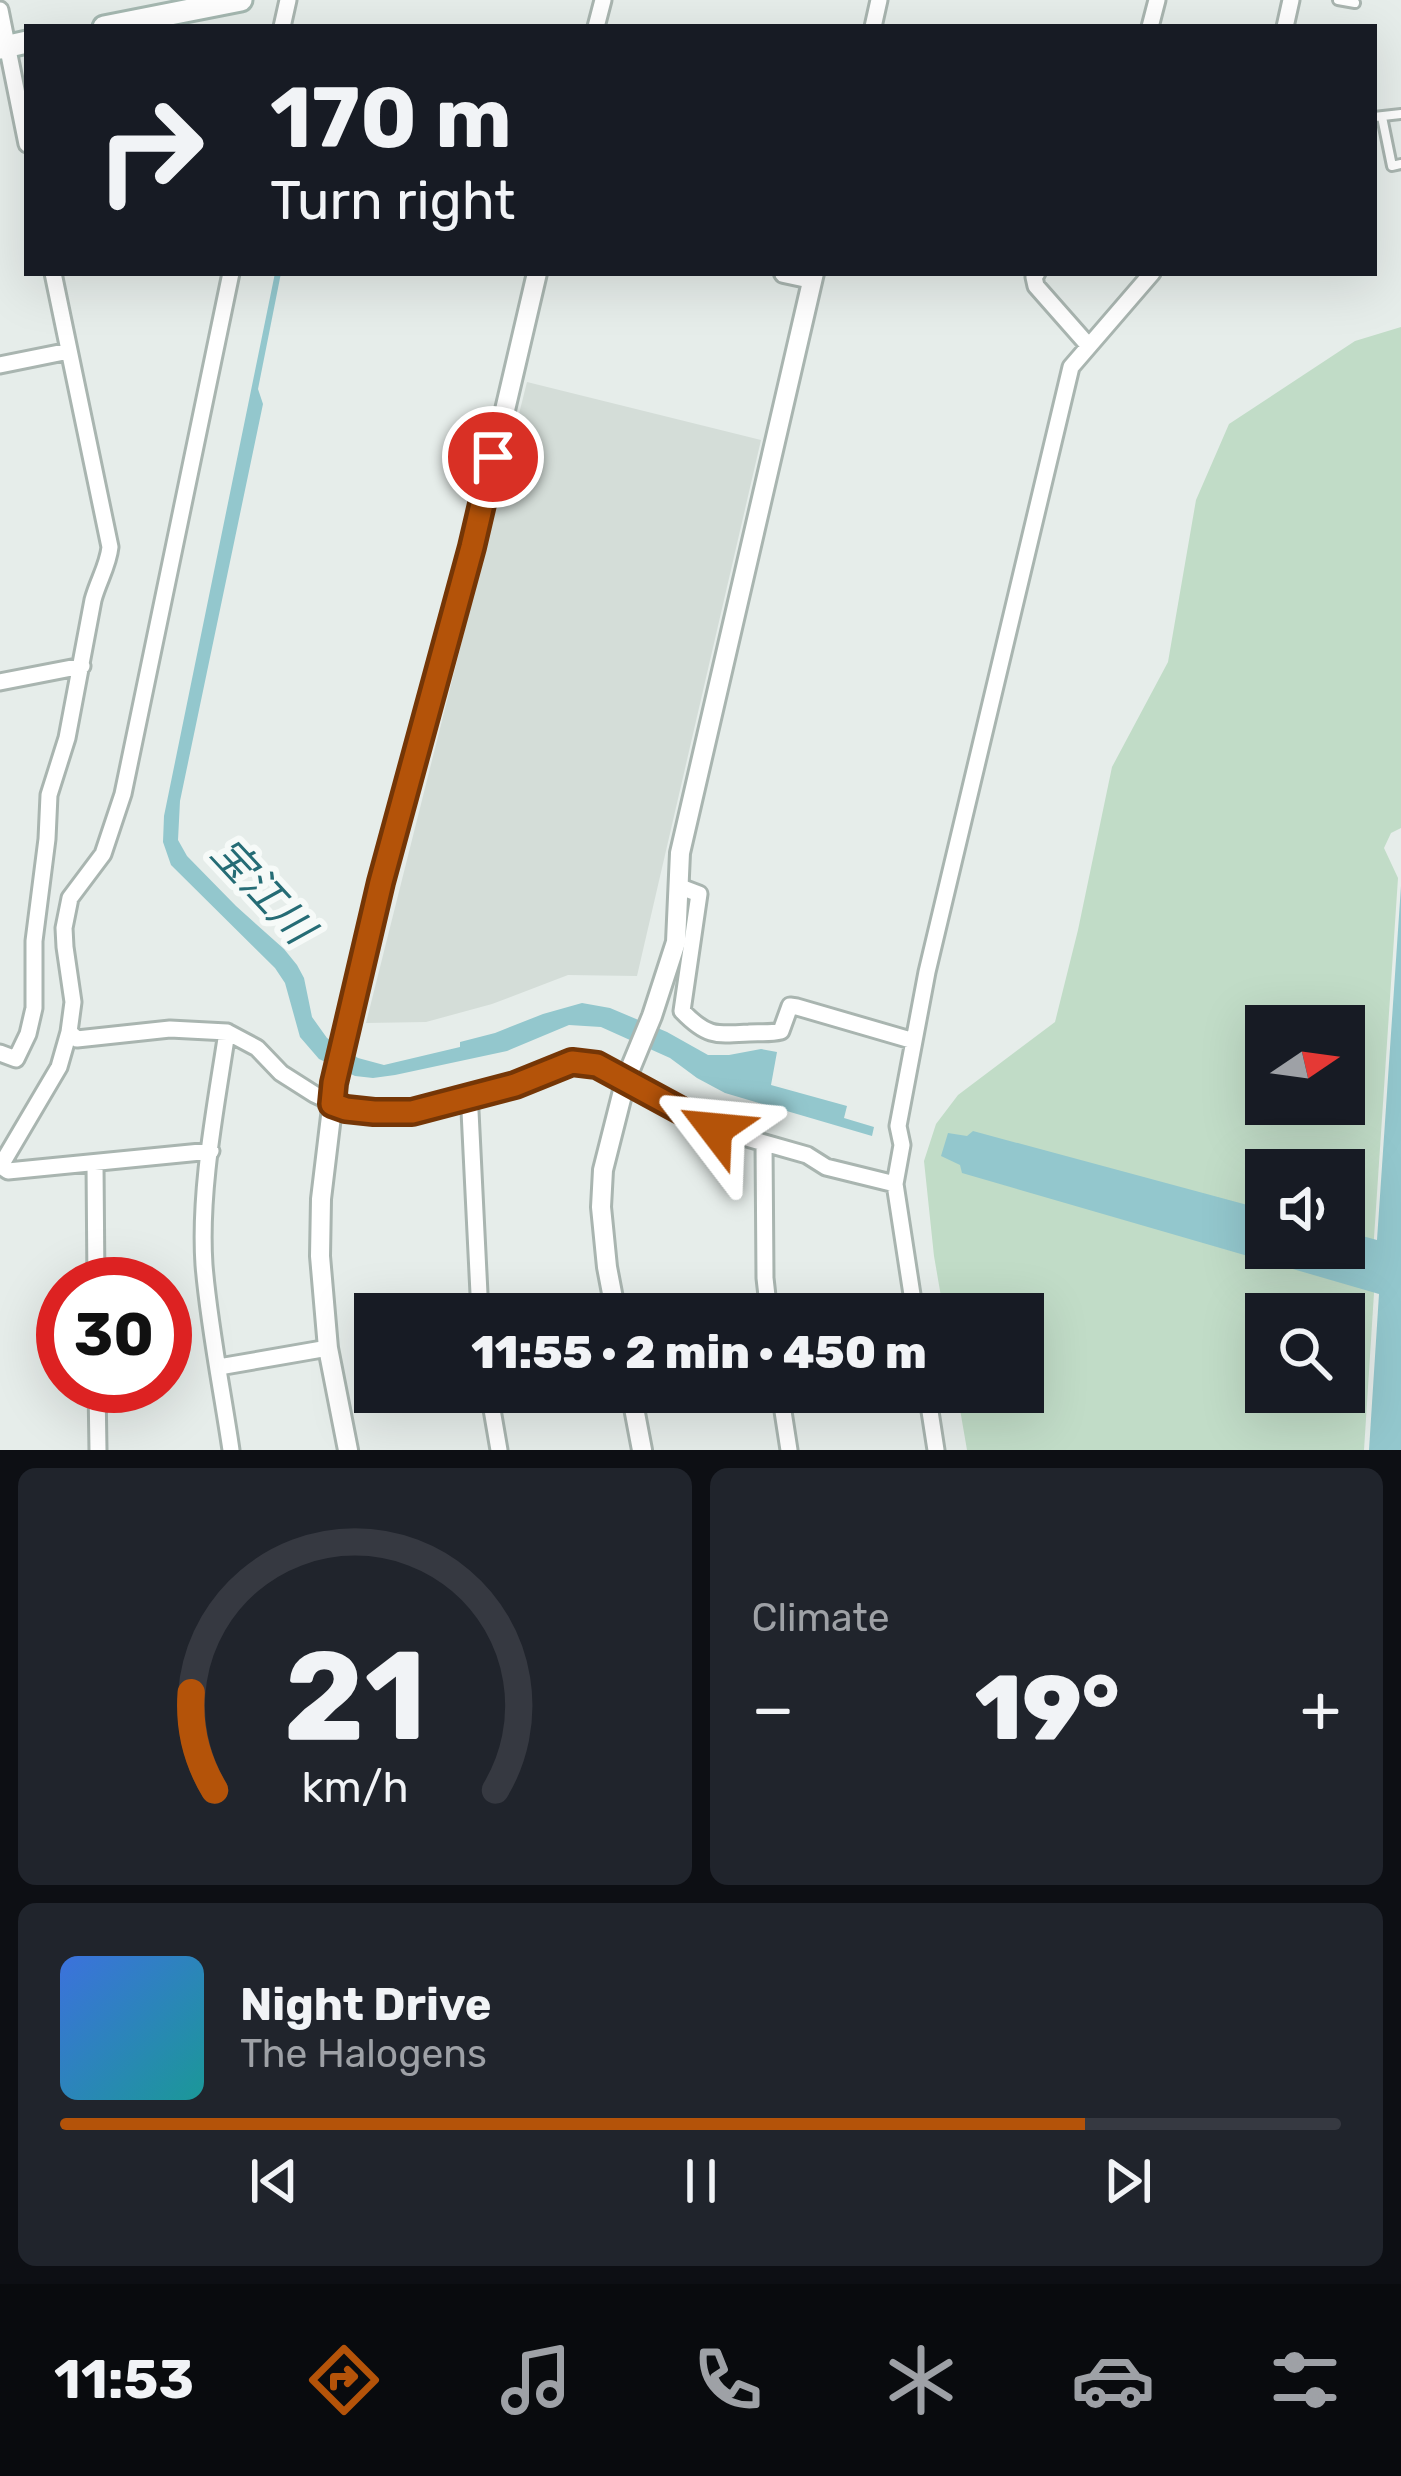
<!DOCTYPE html>
<html lang="en">
<head>
<meta charset="utf-8">
<style>
  :root { --surface:#171b24; --page:#20242c; --text:#f1f3f6; --muted:#9ea1a6; --line:#363941; --accent:#b45309 }
  body { margin:0; font-family:Rubik,"Noto Sans JP",sans-serif; background:var(--page); color:var(--text); height:100vh; display:flex; flex-direction:column; font-size:45px; white-space:nowrap }
  * { box-sizing:border-box; margin:0 }
  p { font-size:39px; color:var(--muted) }
  .icon { flex:none; width:66px; height:66px; fill:none; stroke:currentColor; stroke-width:2; stroke-linecap:round; stroke-linejoin:round }
  .map { position:relative; height:1450px; overflow:hidden }
  .details { display:flex; flex-direction:column; gap:18px; padding:18px; background:#0d0f14; flex:1 }
  .details>* { flex:none }
  .guide { position:absolute; left:24px; top:24px; width:1353px; height:252px; border-radius:0px; box-shadow:0 12px 48px #0002; background:#171b24; color:var(--text); overflow:hidden }
  .needle { width:78px; rotate:77deg }
  .buttons { position:absolute; left:1245px; top:1005px; display:grid; gap:24px }
  .buttons a { display:grid; place-items:center; width:120px; height:120px; border-radius:0px; background:var(--surface); box-shadow:0 12px 48px #0002; font-size:60px }
  .speed { position:absolute; left:36px; top:1257px; display:flex; gap:24px; font-size:60px; font-weight:700; text-align:center }
  .speed>* { display:grid; place-content:center; width:156px; height:156px; border-radius:50%; background:var(--surface); box-shadow:0 12px 48px #0002; line-height:1 }
  .speed .limit { border:18px solid #d22; background:#fff; color:#111 }
  .pin { position:absolute; display:grid; place-items:center; width:102px; height:102px; color:#fff; margin:-51px; border:6px solid #fff; border-radius:50%; box-shadow:0 3px 12px #0007 }
  .me { position:absolute; width:132px; margin:-66px; rotate:299deg; stroke-linejoin:round; filter:drop-shadow(0 0 9px #0008) }
  .turn { display:flex; align-items:center; gap:42px; height:252px; padding:0 48px; font-size:54px }
  .turn .icon { width:156px; height:156px; stroke-width:2.5 }
  .turn b { display:block; font-size:84px; line-height:102px }
  .big { font-size:90px; font-weight:800; line-height:1.1 }
  .details .tile { flex:1; display:flex; flex-direction:column; justify-content:center; gap:18px; min-width:0; padding:0 42px; border-radius:18px; background:var(--page) }
  .details .dial { align-items:center; gap:0 }
  .dial svg { height:312px; overflow:visible; fill:none; stroke:var(--line); stroke-width:7; stroke-linecap:round; text-anchor:middle }
  .dial text { fill:var(--text); stroke:none }
  .song { display:flex; align-items:center; gap:36px }
  .cover { width:144px; height:144px; border-radius:18px; background:linear-gradient(135deg,hsl(220 70% 55%),hsl(180 70% 35%)) }
  .played { height:12px; border-radius:6px; background:linear-gradient(90deg,var(--accent) 80%,var(--line) 80%) }
  .keys { display:flex; justify-content:space-around; direction:ltr }
  .heat { display:flex; justify-content:space-between; align-items:center; font-size:66px; direction:ltr }
  .details .tiles { flex:1; display:grid; gap:18px; grid-template-columns:1fr 1fr }
  .tile:last-child { grid-column:span 2 }
  .trip { position:absolute; left:354px; top:1293px; width:690px; height:120px; border-radius:0px; background:var(--surface); box-shadow:0 12px 48px #0002; font-weight:800; line-height:120px; text-align:center }
  .tab-bar { display:flex; height:192px; justify-content:space-around; align-items:center; background:#090b0e; color:var(--muted) }
  .tab-bar .icon { width:84px; height:84px }
  .tab-bar .active { color:var(--accent) }
  .tab-bar b { font-size:54px; color:var(--text) }
  .map>svg:first-child { display:block }
  .built { fill:#d4ddd8 }
  .green { fill:#c1dcc7; fill-rule:evenodd }
  .water { fill:#93c7cd }
  .lines { fill:none; stroke-linecap:round; stroke-linejoin:round }
  .service-casing { stroke:#a9b5b0; stroke-width:14 }
  .minor-casing { stroke:#a9b5b0; stroke-width:21 }
  .tertiary-casing { stroke:#a9b5b0; stroke-width:24 }
  .secondary-casing { stroke:#a5b8b1; stroke-width:27 }
  .service { stroke:#fff; stroke-width:8 }
  .minor { stroke:#fff; stroke-width:15 }
  .tertiary { stroke:#fff; stroke-width:18 }
  .secondary { stroke:#fff; stroke-width:21 }
  .route-casing { stroke:#753606; stroke-width:30 }
  .route { stroke:#b45309; stroke-width:21 }
  .labels { text-anchor:middle; stroke-width:12; stroke-linejoin:round; paint-order:stroke }
  .water-label { font-size:42px; font-style:italic; fill:#256c75; stroke:#f6faf8 }
</style>
</head>
<body>
<div class="map">
<svg width="1401" height="1450" viewBox="0 0 1401 1450">
  <rect width="100%" height="100%" fill="#e6edea"/>
  <path class="built" d="M 527,382 L 761,440 L 637,976 L 568,975 L 492,1004 L 426,1022 L 366,1023 Z"/>
  <path class="green" d="M 1401,327 L 1401,828 L 1391,833 L 1384,848 L 1398,878 L 1374,1238 L 1374,1293 L 1364,1450 L 967,1450 L 957,1392 L 1023,1392 L 1023,1314 L 944,1314 L 934,1256 L 924,1161 L 936,1124 L 958,1095 L 1055,1022 L 1078,930 L 1112,767 L 1168,662 L 1196,500 L 1229,424 L 1355,341 ZM 1266,1026 L 1344,1026 L 1344,1104 L 1266,1104 ZM 1266,1170 L 1344,1170 L 1344,1248 L 1266,1248 ZM 1266,1314 L 1344,1314 L 1344,1392 L 1266,1392 Z"/>
  <path class="water" d="M 275,273 L 281,273 L 258,389 L 263,404 L 180,801 L 178,840 L 187,856 L 236,906 L 284,949 L 297,965 L 304,978 L 312,1017 L 327,1038 L 358,1058 L 384,1065 L 460,1047 L 460,1042 L 495,1033 L 543,1014 L 582,1003 L 610,1008 L 667,1032 L 708,1055 L 729,1055 L 761,1049 L 777,1052 L 771,1085 L 847,1106 L 844,1118 L 874,1127 L 872,1136 L 725,1093 L 697,1078 L 670,1058 L 601,1027 L 569,1025 L 507,1051 L 395,1075 L 373,1078 L 355,1076 L 319,1059 L 300,1037 L 285,983 L 275,968 L 171,865 L 163,842 L 164,816 Z
    M 1401,886 L 1401,1450 L 1369,1450 L 1379,1294 L 962,1173 L 960,1165 L 941,1156 L 948,1133 L 967,1136 L 973,1131 L 1266,1210 L 1266,1248 L 1344,1248 L 1344,1231 L 1377,1240 Z"/>
  <g class="lines">
    <g class="service-casing">
      <path id="service" d="M 1338,0 L 1355,3
        M 1374,117 L 1401,114
        M 1382,117 L 1392,166 L 1401,164"/>
    </g>
    <g class="minor-casing">
      <path id="minor" d="M 0,10 L 27,144
        M 282,27 L 288,0
        M 596,27 L 603,0
        M 873,27 L 879,0
        M 1150,27 L 1157,0
        M 1285,27 L 1291,0
        M 1037,273 L 1034,277 L 1036,286 L 1088,345
        M 0,365 L 69,351
        M 0,682 L 82,666
        M 678,886 L 699,894 L 682,1011 C 707,1037 716,1035 749,1033 C 760,1032 769,1034 781,1031 L 790,1006 L 797,1007 L 914,1041
        M 69,1032 L 77,1039 L 170,1029 L 227,1032 L 257,1048 L 281,1073 L 314,1094 L 346,1109 L 374,1112 L 412,1112 L 515,1086 L 572,1062 L 597,1065 L 715,1129 L 807,1155 L 826,1167 L 895,1184
        M 227,1032 C 216,1106 199,1190 204,1265 C 209,1326 222,1389 231,1450
        M 0,1053 L 16,1059 L 28,1034 L 34,1008 L 34,941 L 47,839 L 49,795 L 67,738 L 93,600 C 98,581 108,566 110,547 L 53,273
        M 467,1096 L 470,1111 L 480,1314
        M 764,1144 L 765,1278 L 769,1314
        M 95,1164 L 96,1284
        M 1,1166 L 8,1171 L 211,1151
        M 0,1167 L 59,1067 L 69,1032 L 73,1002 L 65,947 L 64,928 L 70,898 L 103,854 L 123,794 L 231,273
        M 915,1314 L 895,1184 L 902,1145 L 898,1126 L 927,972 L 1071,367 L 1152,273
        M 219,1367 L 328,1348
        M 97,1386 L 98,1450
        M 489,1392 L 499,1450
        M 780,1392 L 789,1450
        M 927,1392 L 936,1450"/>
    </g>
    <g class="tertiary-casing">
      <path id="tertiary" d="M 784,273 L 812,279
        M 616,1314 L 607,1267 L 601,1207 L 603,1170 L 626,1079 L 652,1016 L 676,942 L 680,853 L 814,273
        M 631,1392 L 642,1450
        M 348,1450 L 328,1348 L 320,1256 L 321,1199 L 335,1083 L 381,882 L 473,547 L 537,273"/>
    </g>
    <g class="secondary-casing">
      <path id="secondary" d="M 104,27 L 241,0
        M 0,48 L 27,42"/>
    </g>
    <use href="#service" class="service"/>
    <use href="#minor" class="minor"/>
    <use href="#tertiary" class="tertiary"/>
    <use href="#secondary" class="secondary"/>
  </g>
  <g class="lines">
    <g class="route-casing">
      <path id="route" d="M 493,457 L 472,547 L 381,882 L 334,1083 L 332,1104 L 346,1109 L 374,1112 L 412,1112 L 515,1085 L 572,1062 L 597,1065 L 715,1129"/>
    </g>
    <use href="#route" class="route"/>
  </g>
  <g class="labels">
    <g class="water-label">
      <text transform="translate(263 890) rotate(47)" y="15">宝江川</text>
    </g>
  </g>
</svg>
<div class="buttons">
<a><svg class="needle" viewBox="-14 -14 28 28"><path d="M0-13l5 13h-10z" fill="#e53935"/><path d="M0 13l5-13h-10z" fill="#9ea1a6"/></svg></a>
<a><svg class="icon" aria-label="sound" viewBox="0 0 24 24"><path d="M4 9h4l5-4v14l-5-4H4zM17 9q2 3 0 6"/></svg></a>
<a><svg class="icon" aria-label="search" viewBox="0 0 24 24"><circle cx="10" cy="10" r="6"/><path d="M15 15l6 6"/></svg></a>
</div>
<div class="speed"><div class="limit">30</div></div>
<div class="pin" style="left:493px;top:457px;background:#d93025"><svg class="icon" aria-label="arrive" viewBox="0 0 24 24"><path d="M6 21V4h12l-3 4 3 4H6"/></svg></div>
<svg class="me" style="left:715px;top:1129px" viewBox="-20 -20 40 40"><path d="M0-17L14 15 0 8-14 15z" fill="#b45309" stroke="#fff" stroke-width="4"/></svg>
<div class="trip">11:55 · 2 min · 450 m</div>
<div class="guide">
<div class="turn"><svg class="icon" aria-label="right" viewBox="0 0 24 24"><path d="M7 20v-9h11M14 6l5 5-5 5"/></svg><div><b>170 m</b>Turn right</div></div>
</div>
</div>
<section class="details">
<div class="tiles">
<div class="tile dial"><svg viewBox="0 0 100 80">
<path d="M14 69A42 42 0 1 1 86 69"/>
<path d="M14 69A42 42 0 0 1 8 44" stroke="#b45309"/>
<text x="50" y="56" font-size="32" font-weight="700">21</text>
<text x="50" y="72" font-size="11">km/h</text>
</svg></div>
<div class="tile"><p>Climate</p>
<div class="heat"><a>−</a><b class="big">19°</b><a>+</a></div>
</div>
<div class="tile">
<div class="song"><i class="cover"></i><div><b>Night Drive</b><p>The Halogens</p></div></div>
<div class="played"></div>
<div class="keys"><svg class="icon" aria-label="previous" viewBox="0 0 24 24"><path d="M18 5L8 12l10 7zM5 5v14"/></svg><svg class="icon" aria-label="pause" viewBox="0 0 24 24"><path d="M8 5v14M16 5v14"/></svg><svg class="icon" aria-label="next" viewBox="0 0 24 24"><path d="M6 5l10 7-10 7zM19 5v14"/></svg></div>
</div>
</div>
</section>
<nav class="tab-bar">
<b>11:53</b>
<svg class="icon active" aria-label="directions" viewBox="0 0 24 24"><path d="M12 3l9 9-9 9-9-9zM9 14v-3h6M13 9l2 2-2 2"/></svg>
<svg class="icon" aria-label="music" viewBox="0 0 24 24"><path d="M9 18V5l10-2v13"/><circle cx="6" cy="18" r="3"/><circle cx="16" cy="16" r="3"/></svg>
<svg class="icon" aria-label="phone" viewBox="0 0 24 24"><path d="M5 4h4l2 5-3 2q2 4 5 5l2-3 5 2v4C11 20 4 13 5 4z"/></svg>
<svg class="icon" aria-label="climate" viewBox="0 0 24 24"><path d="M12 3v18M4 7l16 10M4 17L20 7"/></svg>
<svg class="icon" aria-label="car" viewBox="0 0 24 24"><path d="M5 17H2v-5l4-1 3-4h7l3 4 3 1v5h-3M9 17h6M6 11h13"/><circle cx="7" cy="17" r="2"/><circle cx="17" cy="17" r="2"/></svg>
<svg class="icon" aria-label="filters" viewBox="0 0 24 24"><path d="M4 7h16M4 17h16"/><circle cx="9" cy="7" r="2"/><circle cx="15" cy="17" r="2"/></svg>
</nav>
</body>
</html>
